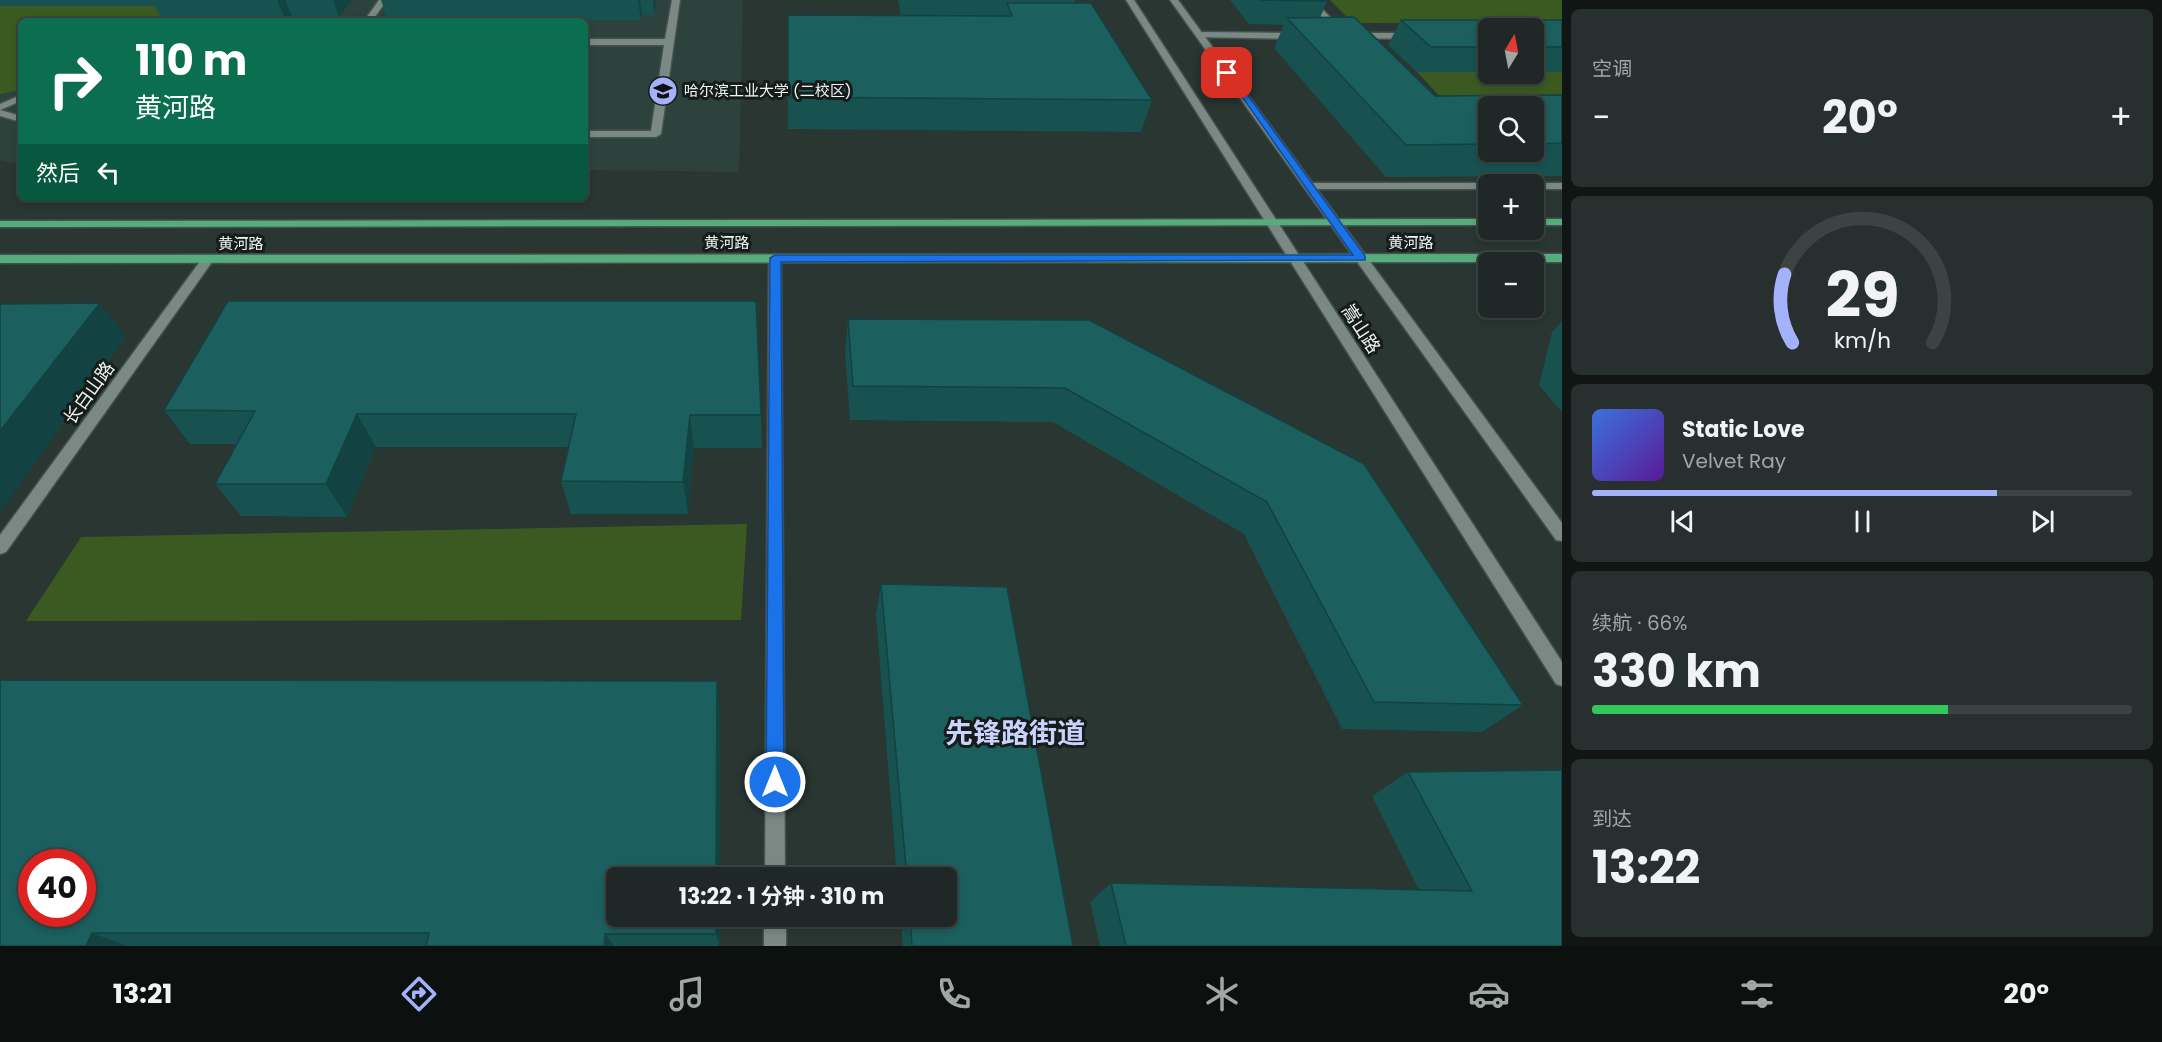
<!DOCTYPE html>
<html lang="zh">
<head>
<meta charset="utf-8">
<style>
  :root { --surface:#1f2826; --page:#27302e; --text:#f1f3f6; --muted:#a1a6a7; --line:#3c4443; --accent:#a4b2fc }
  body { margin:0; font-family:Poppins,"Noto Sans SC",sans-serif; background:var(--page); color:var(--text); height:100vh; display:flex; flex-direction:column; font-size:22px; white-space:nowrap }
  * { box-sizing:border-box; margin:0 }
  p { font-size:20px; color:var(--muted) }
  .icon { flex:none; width:33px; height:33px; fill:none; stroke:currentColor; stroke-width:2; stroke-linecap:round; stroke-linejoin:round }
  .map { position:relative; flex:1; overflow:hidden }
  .details { display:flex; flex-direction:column; gap:9px; padding:9px; background:#111615; width:600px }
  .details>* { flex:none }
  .banner { position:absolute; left:18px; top:18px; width:570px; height:183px; border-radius:9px; box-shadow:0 3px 9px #0003,0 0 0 2px var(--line); background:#0b6e4f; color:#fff; overflow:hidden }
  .needle { width:39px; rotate:10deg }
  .buttons { position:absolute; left:1478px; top:18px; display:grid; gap:12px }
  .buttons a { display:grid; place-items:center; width:66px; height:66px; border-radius:9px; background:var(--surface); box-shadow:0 3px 9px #0003,0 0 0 2px var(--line); font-size:30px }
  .speed { position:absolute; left:18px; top:849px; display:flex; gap:12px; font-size:30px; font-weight:700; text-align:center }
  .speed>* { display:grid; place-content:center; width:78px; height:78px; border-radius:50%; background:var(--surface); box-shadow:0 3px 9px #0003,0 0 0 2px var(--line); line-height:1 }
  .speed .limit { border:9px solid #d22; background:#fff; color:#111 }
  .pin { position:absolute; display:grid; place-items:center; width:51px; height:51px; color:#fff; margin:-26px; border-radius:12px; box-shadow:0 3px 9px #0006 }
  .me { position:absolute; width:66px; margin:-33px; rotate:0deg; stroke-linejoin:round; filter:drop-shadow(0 0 4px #0008) }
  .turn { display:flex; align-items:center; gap:21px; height:126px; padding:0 18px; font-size:27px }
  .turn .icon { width:78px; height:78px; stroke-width:2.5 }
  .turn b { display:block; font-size:42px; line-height:51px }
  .then { display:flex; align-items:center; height:57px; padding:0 18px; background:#0003; gap:12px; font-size:22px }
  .big { font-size:45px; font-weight:700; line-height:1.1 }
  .details .card { flex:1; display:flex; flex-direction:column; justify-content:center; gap:9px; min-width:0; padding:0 21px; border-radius:9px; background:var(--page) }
  .details .dial { align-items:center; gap:0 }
  .dial svg { height:156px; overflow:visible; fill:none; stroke:var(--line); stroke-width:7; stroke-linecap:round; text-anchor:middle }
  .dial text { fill:var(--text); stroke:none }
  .song { display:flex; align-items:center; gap:18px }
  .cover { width:72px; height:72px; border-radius:9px; background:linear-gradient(135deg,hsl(220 70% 55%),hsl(270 70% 35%)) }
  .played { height:6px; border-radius:3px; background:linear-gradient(90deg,var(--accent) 75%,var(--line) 75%) }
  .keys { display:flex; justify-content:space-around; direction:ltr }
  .heat { display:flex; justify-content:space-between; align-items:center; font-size:33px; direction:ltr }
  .charge { height:9px; border-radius:4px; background:linear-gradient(90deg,#34c759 66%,var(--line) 0) }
  .trip { position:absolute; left:606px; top:867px; width:351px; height:60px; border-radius:9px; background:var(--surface); box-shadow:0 3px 9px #0003,0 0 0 2px var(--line); font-weight:700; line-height:60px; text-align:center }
  .dock { display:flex; height:96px; justify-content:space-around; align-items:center; background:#0c100f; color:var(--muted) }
  .dock .icon { width:42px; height:42px }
  .dock .selected { color:var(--accent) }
  .dock b { font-size:27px; color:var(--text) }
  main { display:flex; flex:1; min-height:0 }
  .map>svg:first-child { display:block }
  .built { fill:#2d423c }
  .green { fill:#3b5a22 }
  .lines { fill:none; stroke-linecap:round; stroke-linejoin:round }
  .service-casing { stroke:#46514d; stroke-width:3 }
  .minor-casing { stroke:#46514d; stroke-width:3 }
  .tertiary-casing { stroke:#46514d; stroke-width:3 }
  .secondary-casing { stroke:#46514d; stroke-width:3 }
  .primary-casing { stroke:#46514d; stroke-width:3 }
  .service { fill:#7a8984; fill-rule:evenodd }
  .minor { fill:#7a8984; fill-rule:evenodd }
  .tertiary { fill:#7a8984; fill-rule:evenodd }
  .secondary { fill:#7a8984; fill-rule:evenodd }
  .primary { fill:#56ad7c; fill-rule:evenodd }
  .wall { fill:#175251; fill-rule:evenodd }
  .shaded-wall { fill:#134242 }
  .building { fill:#1b5f5e; stroke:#134242; stroke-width:1.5; fill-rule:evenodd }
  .route { fill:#1a73e8; stroke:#114b97; stroke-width:1.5 }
  .labels { text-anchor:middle; stroke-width:6; stroke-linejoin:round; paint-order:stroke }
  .far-poi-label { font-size:15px; fill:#edf5f2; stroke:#161c1a; text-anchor:start }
  .far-street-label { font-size:15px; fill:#edf5f2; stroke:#161c1a }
  .street-label { font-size:18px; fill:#edf5f2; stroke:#161c1a }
  .near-district-label { font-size:28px; font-weight:bold; fill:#cad3fe; stroke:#161c1a }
</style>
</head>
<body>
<main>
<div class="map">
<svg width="1562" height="946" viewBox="0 0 1562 946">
  <rect width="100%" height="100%" fill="#293632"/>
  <path class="built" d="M 0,0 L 743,0 L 739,172 L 585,170 L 585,21 L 21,21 L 21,164 L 0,160 Z"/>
  <path class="green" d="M 1330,0 L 1562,0 L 1562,22 L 1353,23 Z
    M 0,6 L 182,6 L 166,21 L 21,21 L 21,90 L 0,94 Z
    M 1417,72 L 1562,72 L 1562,115 C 1523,103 1497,104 1458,116 Z
    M 747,524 L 741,620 L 26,621 L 81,537 Z"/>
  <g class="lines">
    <g class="service-casing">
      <path id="service" d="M 1305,0 L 1313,0 L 1343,30 L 1343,34 L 1337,34 Z
        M 1200,32 L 1299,33 L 1303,36 L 1299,39 L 1197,37 L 1197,33 Z
        M 1353,33 L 1413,33 L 1417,36 L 1413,39 L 1350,38 L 1350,34 Z
        M 1488,183 L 1492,184 L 1488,184 L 1488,189 L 1309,189 L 1304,186 L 1309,183 Z
        M 1533,183 L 1562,183 L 1562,189 L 1533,189 L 1533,184 L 1529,184 Z"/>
    </g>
    <g class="minor-casing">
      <path id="minor" d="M 379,0 L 387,0 L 372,21 L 364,21 Z
        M 672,0 L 680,0 L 661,134 L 656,137 L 585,137 L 585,131 L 651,131 L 664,45 L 585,45 L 585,39 L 665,39 Z
        M 21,95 L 21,101 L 0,110 L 0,104 Z
        M 0,110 L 21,116 L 21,122 L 0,116 Z"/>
    </g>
    <g class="tertiary-casing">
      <path id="tertiary" d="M 775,254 L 781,258 L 785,878 L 765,878 L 769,258 Z
        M 208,255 L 212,256 L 212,262 L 6,552 L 0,554 L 0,535 L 204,256 Z
        M 764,916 L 786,916 L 786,946 L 764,946 Z"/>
    </g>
    <g class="secondary-casing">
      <path id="secondary" d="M 1126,0 L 1134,0 L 1562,662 L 1562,686 L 1556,684 Z
        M 1170,0 L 1178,0 L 1562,523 L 1562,541 L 1556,540 Z"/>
    </g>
    <g class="primary-casing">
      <path id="primary" d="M 1488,219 L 1488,225 L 0,227 L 0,221 Z
        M 1533,219 L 1562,219 L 1562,225 L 1533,225 Z
        M 1562,254 L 1562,262 L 0,263 L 0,255 Z"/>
    </g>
    <use href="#service" class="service"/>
    <use href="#minor" class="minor"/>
    <use href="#tertiary" class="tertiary"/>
    <use href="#secondary" class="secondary"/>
    <use href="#primary" class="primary"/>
  </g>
  <path class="wall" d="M 0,0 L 352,0 L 339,17 L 292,17 L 288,21 L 163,21 L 155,6 L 0,6 Z
    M 381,0 L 657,0 L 654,15 L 642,15 L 641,20 L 388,21 Z
    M 898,0 L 1075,0 L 1074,3 L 1152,100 L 1141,132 L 788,129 L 788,15 L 901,16 Z
    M 1230,0 L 1326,0 L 1327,1 L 1320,18 L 1435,96 L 1562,95 L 1562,176 L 1386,177 L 1274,48 L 1284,25 L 1249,24 ZM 1488,106 L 1533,106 L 1533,152 L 1488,152 Z
    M 1401,20 L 1562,20 L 1562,72 L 1533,72 L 1533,28 L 1488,28 L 1488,72 L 1417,72 L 1388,45 Z
    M 228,301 L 761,415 L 762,448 L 694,448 L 688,514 L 571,514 L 561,481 L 569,447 L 376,447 L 347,517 L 241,516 L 215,484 L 237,444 L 190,444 L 164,410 Z
    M 848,319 L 1089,320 L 1523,705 L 1482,732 L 1342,729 L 1244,534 L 1053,422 L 850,420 L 845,353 Z
    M 1562,321 L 1562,412 L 1539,385 L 1552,332 Z
    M 881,584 L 1073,946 L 903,946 L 900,916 L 946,916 L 946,878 L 897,878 L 876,615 Z
    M 720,708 L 720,946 L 0,946 Z
    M 1408,772 L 1562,946 L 1100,946 L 1090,902 L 1111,883 L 1419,890 L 1372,796 Z"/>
  <path class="shaded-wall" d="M 277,0 L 285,0 L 292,17 L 288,21 L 286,21 Z
    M 333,0 L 352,0 L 339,17 Z
    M 638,0 L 640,0 L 642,15 L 641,20 Z
    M 653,0 L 657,0 L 654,15 Z
    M 100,303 L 126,337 L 0,512 L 0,431 Z
    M 357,414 L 376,447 L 347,517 L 326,484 Z
    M 690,415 L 694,448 L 688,514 L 683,482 Z
    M 717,681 L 720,708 L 720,878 L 716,878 Z
    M 716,916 L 720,916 L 720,946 L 719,946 L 716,934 Z
    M 92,933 L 128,946 L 86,946 Z
    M 605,934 L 614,946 L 604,946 Z"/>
  <path class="building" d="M 1259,0 L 1326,0 L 1327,1 Z
    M 1007,3 L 1091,3 L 1152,100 L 788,97 L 788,15 L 1012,16 Z
    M 1354,17 L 1435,96 L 1562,95 L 1562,143 L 1533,144 L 1533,106 L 1488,106 L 1488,144 L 1406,145 L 1287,18 Z
    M 1401,20 L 1562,20 L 1562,47 L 1533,47 L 1533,28 L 1488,28 L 1488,47 L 1431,47 Z
    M 228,301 L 756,301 L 761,415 L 690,415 L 683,482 L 561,481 L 576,414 L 357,414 L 326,484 L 215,484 L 255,411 L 164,410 Z
    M 100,303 L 0,431 L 0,304 Z
    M 848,319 L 1089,320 L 1364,464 L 1523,705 L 1374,702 L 1267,502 L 1065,388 L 853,386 Z
    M 881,584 L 1007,587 L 1073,946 L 912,946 L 910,916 L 946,916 L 946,878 L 907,878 Z
    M 0,680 L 717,681 L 716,878 L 616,878 L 616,916 L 716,916 L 716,934 L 605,934 L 604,946 L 426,946 L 429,933 L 92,933 L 86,946 L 0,946 ZM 32,862 L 82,862 L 82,914 L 32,914 Z
    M 1562,770 L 1562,946 L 1126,946 L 1111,883 L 1472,891 L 1408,772 Z"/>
  <path class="route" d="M 1224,71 L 1230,71 L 1365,256 L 1365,260 L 781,262 L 784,782 L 781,789 L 775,791 L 769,789 L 766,782 L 770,258 L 775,255 L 1353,255 Z"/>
  <defs>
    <g id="university-disc" transform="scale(1.5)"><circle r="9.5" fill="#a4b2fc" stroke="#161c1a"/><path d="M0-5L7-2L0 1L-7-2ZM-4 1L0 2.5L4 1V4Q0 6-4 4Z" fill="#111"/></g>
  </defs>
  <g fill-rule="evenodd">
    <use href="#university-disc" x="663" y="91"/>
  </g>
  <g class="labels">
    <g class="far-poi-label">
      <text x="684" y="96">哈尔滨工业大学 (二校区)</text>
    </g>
    <g class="far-street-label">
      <text x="727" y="248">黄河路</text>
      <text x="1411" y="248">黄河路</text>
      <text x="241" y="249">黄河路</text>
    </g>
    <g class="street-label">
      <text transform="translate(1361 329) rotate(57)" y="6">嵩山路</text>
      <text transform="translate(89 393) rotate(-54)" y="6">长白山路</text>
    </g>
    <g class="near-district-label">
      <text x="1015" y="743">先锋路街道</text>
    </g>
  </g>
</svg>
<div class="buttons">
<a><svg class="needle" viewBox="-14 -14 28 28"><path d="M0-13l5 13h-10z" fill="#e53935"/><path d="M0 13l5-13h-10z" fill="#a1a6a7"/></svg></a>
<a><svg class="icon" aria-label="search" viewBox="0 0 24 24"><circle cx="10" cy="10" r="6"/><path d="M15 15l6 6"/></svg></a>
<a>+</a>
<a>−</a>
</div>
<div class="speed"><div class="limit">40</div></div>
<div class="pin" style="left:1227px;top:73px;background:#d93025"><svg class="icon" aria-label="arrive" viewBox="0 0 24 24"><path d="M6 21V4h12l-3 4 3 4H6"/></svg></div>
<svg class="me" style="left:775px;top:782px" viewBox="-20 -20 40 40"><circle r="17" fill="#1a73e8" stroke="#fff" stroke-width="3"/><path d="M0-11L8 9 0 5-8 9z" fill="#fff"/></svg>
<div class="trip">13:22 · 1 分钟 · 310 m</div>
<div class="banner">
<div class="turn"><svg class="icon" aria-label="right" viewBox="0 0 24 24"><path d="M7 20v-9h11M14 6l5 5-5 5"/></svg><div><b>110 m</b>黄河路</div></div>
<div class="then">然后<svg class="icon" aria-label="left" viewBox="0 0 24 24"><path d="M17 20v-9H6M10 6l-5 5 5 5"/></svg></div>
</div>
</div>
<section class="details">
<div class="card"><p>空调</p>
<div class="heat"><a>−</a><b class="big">20°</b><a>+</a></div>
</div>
<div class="card dial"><svg viewBox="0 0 100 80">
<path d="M14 69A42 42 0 1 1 86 69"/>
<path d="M14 69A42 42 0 0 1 10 34" stroke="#a4b2fc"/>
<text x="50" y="56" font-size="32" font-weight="700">29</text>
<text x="50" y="72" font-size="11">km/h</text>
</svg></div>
<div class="card">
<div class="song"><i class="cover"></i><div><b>Static Love</b><p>Velvet Ray</p></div></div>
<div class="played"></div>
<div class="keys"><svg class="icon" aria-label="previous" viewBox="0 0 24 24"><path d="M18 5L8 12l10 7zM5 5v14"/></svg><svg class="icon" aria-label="pause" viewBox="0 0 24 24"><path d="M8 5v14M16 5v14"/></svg><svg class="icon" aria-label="next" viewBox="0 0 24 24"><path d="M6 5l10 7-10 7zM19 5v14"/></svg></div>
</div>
<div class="card"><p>续航 · 66%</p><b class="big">330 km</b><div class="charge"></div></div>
<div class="card"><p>到达</p><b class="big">13:22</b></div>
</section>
</main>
<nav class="dock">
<b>13:21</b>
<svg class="icon selected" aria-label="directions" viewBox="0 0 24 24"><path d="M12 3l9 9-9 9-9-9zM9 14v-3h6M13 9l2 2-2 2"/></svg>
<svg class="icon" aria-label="music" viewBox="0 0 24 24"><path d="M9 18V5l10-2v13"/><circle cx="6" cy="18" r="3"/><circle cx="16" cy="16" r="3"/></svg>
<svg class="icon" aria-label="phone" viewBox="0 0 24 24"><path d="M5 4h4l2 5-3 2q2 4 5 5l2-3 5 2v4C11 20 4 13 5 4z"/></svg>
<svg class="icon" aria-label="climate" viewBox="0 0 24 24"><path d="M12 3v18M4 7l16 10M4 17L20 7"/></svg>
<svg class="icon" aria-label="car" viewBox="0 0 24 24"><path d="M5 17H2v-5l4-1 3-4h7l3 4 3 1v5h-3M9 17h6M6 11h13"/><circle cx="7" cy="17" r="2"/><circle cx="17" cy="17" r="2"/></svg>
<svg class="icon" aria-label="filters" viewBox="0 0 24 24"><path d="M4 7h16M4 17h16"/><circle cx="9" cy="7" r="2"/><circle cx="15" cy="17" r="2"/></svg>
<b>20°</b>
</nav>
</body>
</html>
